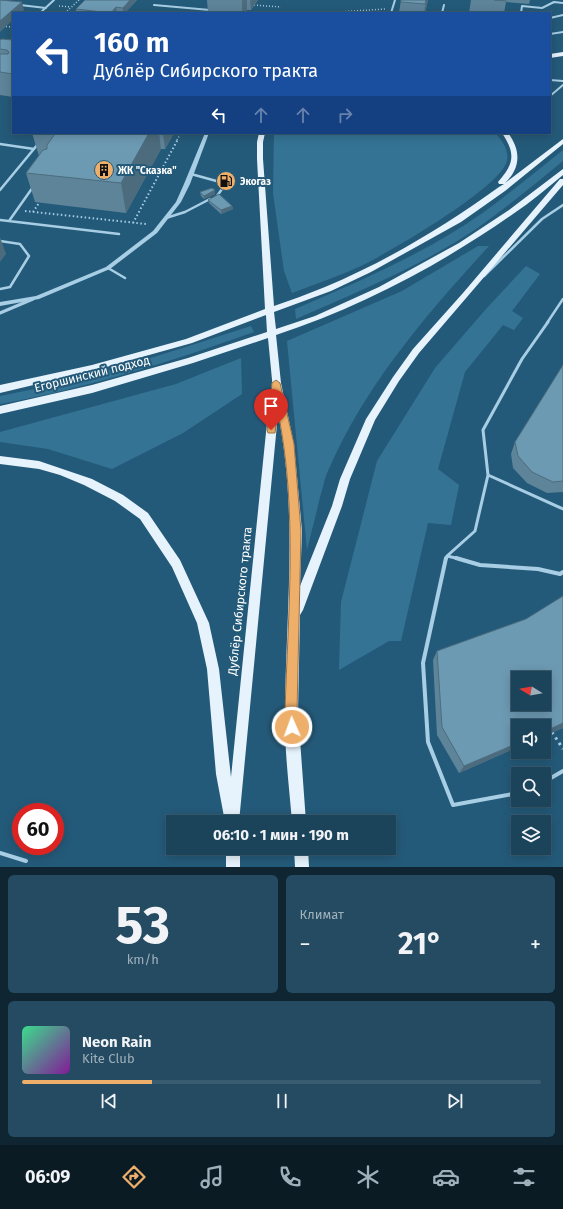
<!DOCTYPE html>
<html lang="ru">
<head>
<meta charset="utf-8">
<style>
  :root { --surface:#1b445b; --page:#244b61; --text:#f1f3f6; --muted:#a0b0bb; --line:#395c71; --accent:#eeaf6b }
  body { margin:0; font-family:"Fira Sans",sans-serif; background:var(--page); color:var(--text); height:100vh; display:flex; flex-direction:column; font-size:15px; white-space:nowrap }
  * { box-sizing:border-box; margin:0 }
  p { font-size:13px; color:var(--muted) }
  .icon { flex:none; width:22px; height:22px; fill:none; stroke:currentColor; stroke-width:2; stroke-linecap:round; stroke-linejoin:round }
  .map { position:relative; height:867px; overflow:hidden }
  .drawer { display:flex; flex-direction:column; gap:8px; padding:8px; background:#0f2532; flex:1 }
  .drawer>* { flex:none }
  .top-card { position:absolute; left:12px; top:12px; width:539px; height:122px; border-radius:0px; box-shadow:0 2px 10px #0003,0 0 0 1px var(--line); background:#1a4fa0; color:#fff; overflow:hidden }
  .needle { width:26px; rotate:281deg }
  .tools { position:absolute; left:511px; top:671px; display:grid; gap:8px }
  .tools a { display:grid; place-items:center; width:40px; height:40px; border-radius:0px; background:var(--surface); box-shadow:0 2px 10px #0003,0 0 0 1px var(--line); font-size:20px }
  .speed { position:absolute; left:12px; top:803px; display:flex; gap:8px; font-size:20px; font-weight:700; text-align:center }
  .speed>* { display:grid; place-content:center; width:52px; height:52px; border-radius:50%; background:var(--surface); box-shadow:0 2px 10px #0003,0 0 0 1px var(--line); line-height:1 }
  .speed .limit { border:6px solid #d22; background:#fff; color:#111 }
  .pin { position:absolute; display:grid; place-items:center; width:34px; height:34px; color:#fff; margin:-41px -17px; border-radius:50% 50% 50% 0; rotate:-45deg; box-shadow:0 0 4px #0007 }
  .pin .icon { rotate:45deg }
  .me { position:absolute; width:44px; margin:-22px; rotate:358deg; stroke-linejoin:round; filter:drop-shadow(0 0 3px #0008) }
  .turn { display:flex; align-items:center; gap:14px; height:84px; padding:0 16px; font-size:18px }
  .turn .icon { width:52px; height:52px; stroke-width:2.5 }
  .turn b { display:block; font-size:28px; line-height:34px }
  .lanes { display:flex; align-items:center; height:38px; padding:0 16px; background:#0003; justify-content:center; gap:20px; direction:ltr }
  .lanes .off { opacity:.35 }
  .big { font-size:30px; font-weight:700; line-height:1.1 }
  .drawer .widget { flex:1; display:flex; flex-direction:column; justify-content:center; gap:6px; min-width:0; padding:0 14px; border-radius:6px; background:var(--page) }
  .drawer .dial { align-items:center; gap:0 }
  .dial b { font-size:52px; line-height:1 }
  .song { display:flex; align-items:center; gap:12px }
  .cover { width:48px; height:48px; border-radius:6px; background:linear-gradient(135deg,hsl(150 70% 55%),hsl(290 70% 35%)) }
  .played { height:4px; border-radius:2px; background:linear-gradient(90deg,var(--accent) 25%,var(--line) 25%) }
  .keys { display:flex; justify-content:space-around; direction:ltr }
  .heat { display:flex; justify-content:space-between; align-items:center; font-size:22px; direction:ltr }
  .drawer .tiles { flex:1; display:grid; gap:8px; grid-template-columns:1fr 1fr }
  .widget:last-child { grid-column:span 2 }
  .trip { position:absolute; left:166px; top:815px; width:230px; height:40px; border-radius:0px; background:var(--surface); box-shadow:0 2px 10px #0003,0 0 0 1px var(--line); font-weight:700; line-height:40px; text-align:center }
  .tab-bar { display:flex; height:64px; justify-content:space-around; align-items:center; background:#0b1b24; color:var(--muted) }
  .tab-bar .icon { width:28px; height:28px }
  .tab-bar .selected { color:var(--accent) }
  .tab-bar b { font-size:18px; color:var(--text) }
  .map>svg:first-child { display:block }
  .green { fill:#357395 }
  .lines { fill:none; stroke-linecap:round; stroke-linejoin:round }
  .path-far2 { stroke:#a7cee4; stroke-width:1.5; stroke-dasharray:1 2; stroke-linecap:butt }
  .path-far1 { stroke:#a7cee4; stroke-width:2; stroke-dasharray:1.5 2.5; stroke-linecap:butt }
  .path { stroke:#a7cee4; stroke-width:3; stroke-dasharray:2.5 4; stroke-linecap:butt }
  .service-far3 { stroke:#a7cee4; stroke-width:2 }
  .service-far2 { stroke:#a7cee4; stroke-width:2.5 }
  .service-far1 { stroke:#a7cee4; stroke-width:3 }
  .service { stroke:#a7cee4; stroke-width:4 }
  .minor { stroke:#a7cee4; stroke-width:3 }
  .tertiary { fill:#a7cee4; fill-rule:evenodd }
  .primary { fill:#e6f3fc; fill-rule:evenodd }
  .wall { fill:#5e849a }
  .shaded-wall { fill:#4c6c7d }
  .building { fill:#6d9ab3; stroke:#4c6c7d; fill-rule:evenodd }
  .route { fill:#eeaf6b; stroke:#9b7246 }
  .labels { text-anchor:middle; stroke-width:4; stroke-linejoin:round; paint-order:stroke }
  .far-poi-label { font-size:10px; font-weight:bold; fill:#fff; stroke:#245a79; text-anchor:start }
  .street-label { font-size:12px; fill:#fff; stroke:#245a79 }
</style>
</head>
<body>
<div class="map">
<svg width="563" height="867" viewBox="0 0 563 867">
  <rect width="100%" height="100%" fill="#245a79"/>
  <path class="green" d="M 274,133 L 495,133 C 502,140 509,150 507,160 C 504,186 386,254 361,266 C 339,276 315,284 292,293 L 284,271 L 273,193 Z
    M 563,150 L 563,161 C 535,184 506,208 476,229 C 421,266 357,292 296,319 L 295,309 C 360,281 426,253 484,212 C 511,192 537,171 563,150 Z
    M 478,246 L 489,246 C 426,315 365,385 328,471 C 324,479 323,489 320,497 C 316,515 311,533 307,550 L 287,341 L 402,291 Z
    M 526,266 L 540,274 L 512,311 L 523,318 L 514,330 L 503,325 L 465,372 L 438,469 L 459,485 L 451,525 L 428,523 L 401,641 L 389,641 L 339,670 L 341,602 L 377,461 L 435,368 L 486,309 Z
    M 251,326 L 254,332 C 169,362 88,388 0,404 L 0,396 C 86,380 168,353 251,326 Z
    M 241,358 L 242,394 L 183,433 L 112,469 L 48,449 L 0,442 L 0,432 L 176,384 Z"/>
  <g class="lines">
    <path class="path-far2" d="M 254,5 L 281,7
      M 59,6 L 71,7
      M 65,13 L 79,0
      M 321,13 L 385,9
      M 0,26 L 13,27
      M 177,140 L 181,133"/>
    <path class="path-far1" d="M 25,211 L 146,224
      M 33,212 L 39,203
      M 133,223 L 178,139"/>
    <path class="path" d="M 552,732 L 563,749"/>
    <path class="service-far3" d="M 20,5 L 46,8
      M 154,5 L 210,10
      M 244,12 L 252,13
      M 40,13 L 54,0
      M 391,13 L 395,0
      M 442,13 L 444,5
      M 521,13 L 522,6 L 542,8 L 554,2 L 563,3
      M 550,18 L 563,15
      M 550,80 L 563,81
      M 550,96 L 563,85"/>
    <path class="service-far2" d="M 0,144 L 34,149
      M 191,174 L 220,182 L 222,189 L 217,196
      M 0,190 L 38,144
      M 166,218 L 185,212 L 210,199
      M 0,220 L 119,234
      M 9,221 L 33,187
      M 0,241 L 20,244 L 29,256 L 10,287 L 0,289
      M 108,268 L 125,278
      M 484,276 L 542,219 L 563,205
      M 547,323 L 563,299"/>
    <path class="service-far1" d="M 488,475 L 563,509
      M 447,556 L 460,559
      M 446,559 L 447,556 L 475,531 L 488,475 L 483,430 L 522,359 L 548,322"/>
    <path class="service" d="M 446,558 L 423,663 L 428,742 L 453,805 L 518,793
      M 456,558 L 480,565 L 538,569 L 560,574 L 563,572
      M 544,782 L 563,771
      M 0,853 L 26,861"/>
    <path class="minor" d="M 0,313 L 33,299"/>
    <path class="tertiary" d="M 563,31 L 563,33 L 550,35 L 550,33 Z
      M 205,133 L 209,133 L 190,184 L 181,202 L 157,233 L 110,269 L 39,299 L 0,306 L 0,302 L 36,296 L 106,267 L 153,231 L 176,202 L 184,184 Z"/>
    <path class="primary" d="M 563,52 L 563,56 L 550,58 L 550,54 Z
      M 259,133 L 265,133 L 263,142 L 263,159 L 274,306 C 291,300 308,294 325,287 C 387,261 445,226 499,187 L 504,184 L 499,184 L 498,182 C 514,164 516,154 502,133 L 508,133 C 521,150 521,168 505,183 L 563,139 L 563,144 L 505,191 L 461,222 L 371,272 L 331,291 L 274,312 L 276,329 L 315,316 L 379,287 L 459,243 L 509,210 L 563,169 L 563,175 C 547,188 531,202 513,214 C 440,265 361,307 276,335 L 281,383 L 294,444 L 302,531 L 300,586 L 332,506 L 340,479 L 366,419 L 393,377 L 413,349 L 463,293 L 560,179 L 563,179 L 563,185 L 419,353 L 399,381 L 375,420 L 350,479 L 342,506 L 303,610 L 300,615 L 298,712 L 306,822 L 292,822 C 289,785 284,747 285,710 C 286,611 298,512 278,414 L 239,822 L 225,822 L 216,774 L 207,669 L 197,623 L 172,567 L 140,519 L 115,501 L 84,485 L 60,475 L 39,469 L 0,464 L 0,456 L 39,461 L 92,479 L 123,495 L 148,513 L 180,560 L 209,623 L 219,669 L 231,777 L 270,393 L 273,390 L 268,338 L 193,363 L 92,393 L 0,414 L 0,406 L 92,385 L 188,358 L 267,332 L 266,315 L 192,343 L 92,371 L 0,393 L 0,385 L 92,365 L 186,339 L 265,309 L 257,159 L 257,142 Z
      M 226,848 L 240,848 L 240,867 L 226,867 Z
      M 294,848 L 308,848 L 309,867 L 295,867 Z"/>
  </g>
  <path class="wall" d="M 137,0 L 125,13 L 76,13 L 76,9 Z
    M 207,0 L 258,0 L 251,10 L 247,10 L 247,13 L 208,13 Z
    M 401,0 L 428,0 L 425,13 L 399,13 Z
    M 471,0 L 530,0 L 529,4 L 506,2 L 504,13 L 469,13 Z
    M 0,40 L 13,40 L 13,97 L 0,95 Z
    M 32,133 L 173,133 L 173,135 L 165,149 L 161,149 L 126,213 L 35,202 L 26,173 L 39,156 Z
    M 215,190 L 215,194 L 204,199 L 201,196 L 200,192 Z
    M 208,200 L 232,206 L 233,209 L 221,214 L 209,203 Z
    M 563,365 L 563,492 L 547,493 L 527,483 L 513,468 L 511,454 L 515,442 Z
    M 526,619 L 563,728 L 544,736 L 544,726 L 518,726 L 518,747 L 459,773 L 437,735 L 433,660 L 437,651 Z"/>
  <path class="shaded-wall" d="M 130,0 L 137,0 L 125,13 L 123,13 L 123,8 Z
    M 242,0 L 247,0 L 247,13 L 242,13 Z
    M 251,0 L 258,0 L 251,10 L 250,1 Z
    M 426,0 L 428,0 L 425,13 L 424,13 Z
    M 22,2 L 24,10 L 21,13 L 13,13 L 13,20 L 0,32 L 0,21 Z
    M 116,7 L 117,13 L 111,13 Z
    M 149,133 L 159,133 L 161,149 L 126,213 L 121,183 Z
    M 163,133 L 173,133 L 173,135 L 165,149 Z
    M 215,190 L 215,194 L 204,199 L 204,196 Z
    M 232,206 L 233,209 L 221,214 L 221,210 Z
    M 0,237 L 6,254 L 0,262 Z
    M 563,723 L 563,728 L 544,736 L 544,732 Z
    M 518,743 L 518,747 L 459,773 L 464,766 Z"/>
  <path class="building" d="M 0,0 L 22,2 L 0,21 Z
    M 85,0 L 130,0 L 123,8 L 116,7 L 111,13 L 76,9 Z
    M 401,0 L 426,0 L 425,4 L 401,2 Z
    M 494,0 L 506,0 L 506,1 Z
    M 2,39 L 13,40 L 13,74 L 0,72 L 0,54 L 8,54 L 9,52 L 7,50 L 0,49 L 0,40 Z
    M 40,133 L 149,133 L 121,183 L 26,173 L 43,150 L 47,149 L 47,145 L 55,134 Z
    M 212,188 L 215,190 L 204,196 L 200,192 Z
    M 219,194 L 232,206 L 221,210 L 208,200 Z
    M 563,365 L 563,481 L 553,482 L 532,472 L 518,456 L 515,442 Z
    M 563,596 L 563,723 L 544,732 L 544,726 L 518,726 L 518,743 L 464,766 L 442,727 L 437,651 L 526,619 ZM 518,678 L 544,678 L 544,704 L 518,704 Z"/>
  <path class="route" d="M 276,380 L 280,383 L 294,444 L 301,531 L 297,712 L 298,727 L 296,731 L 292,733 L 287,731 L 285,712 C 288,612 298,510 278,412 L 275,433 L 268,433 L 267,430 L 272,383 Z"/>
  <defs>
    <g id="building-disc" transform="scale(1)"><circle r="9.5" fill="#eeaf6b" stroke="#245a79"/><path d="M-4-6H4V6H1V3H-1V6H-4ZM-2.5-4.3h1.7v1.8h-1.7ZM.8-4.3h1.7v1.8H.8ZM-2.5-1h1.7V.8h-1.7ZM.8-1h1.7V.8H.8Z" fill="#111"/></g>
    <g id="fuel-disc" transform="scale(1)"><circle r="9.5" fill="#eeaf6b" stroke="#245a79"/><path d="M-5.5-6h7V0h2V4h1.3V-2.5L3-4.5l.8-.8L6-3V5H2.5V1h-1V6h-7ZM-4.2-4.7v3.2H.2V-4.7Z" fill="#111"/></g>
  </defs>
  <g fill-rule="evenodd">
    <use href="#building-disc" x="104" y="170"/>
    <use href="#fuel-disc" x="226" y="181"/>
  </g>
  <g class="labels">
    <g class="far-poi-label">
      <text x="118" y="174">ЖК "Сказка"</text>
      <text x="240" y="185">Экогаз</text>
    </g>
    <g class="street-label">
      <text transform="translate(92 374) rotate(-14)" y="4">Егоршинский подход</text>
      <text transform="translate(240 601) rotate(-84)" y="4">Дублёр Сибирского тракта</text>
    </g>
  </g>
</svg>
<div class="tools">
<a><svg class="needle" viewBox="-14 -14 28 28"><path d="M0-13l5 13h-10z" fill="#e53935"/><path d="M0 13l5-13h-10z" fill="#a0b0bb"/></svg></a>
<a><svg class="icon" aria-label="sound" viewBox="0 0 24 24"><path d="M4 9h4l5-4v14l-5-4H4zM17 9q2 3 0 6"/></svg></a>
<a><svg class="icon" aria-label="search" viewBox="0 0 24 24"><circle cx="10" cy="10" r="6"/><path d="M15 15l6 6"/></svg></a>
<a><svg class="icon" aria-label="layers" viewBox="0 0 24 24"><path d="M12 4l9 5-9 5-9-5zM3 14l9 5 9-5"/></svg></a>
</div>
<div class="speed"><div class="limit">60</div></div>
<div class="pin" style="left:271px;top:430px;background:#d93025"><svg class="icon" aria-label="arrive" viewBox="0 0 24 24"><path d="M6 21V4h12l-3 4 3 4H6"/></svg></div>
<svg class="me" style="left:292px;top:727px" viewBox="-20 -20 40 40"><circle r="17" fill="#eeaf6b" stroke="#fff" stroke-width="3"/><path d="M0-11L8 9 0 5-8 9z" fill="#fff"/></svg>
<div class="trip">06:10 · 1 мин · 190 m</div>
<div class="top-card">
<div class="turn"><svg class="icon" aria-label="left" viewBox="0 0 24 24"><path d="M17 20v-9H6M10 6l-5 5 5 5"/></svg><div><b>160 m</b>Дублёр Сибирского тракта</div></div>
<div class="lanes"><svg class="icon" aria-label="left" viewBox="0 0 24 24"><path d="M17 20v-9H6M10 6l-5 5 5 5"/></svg><svg class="icon off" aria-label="ahead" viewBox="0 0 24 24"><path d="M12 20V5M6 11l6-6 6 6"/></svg><svg class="icon off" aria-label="ahead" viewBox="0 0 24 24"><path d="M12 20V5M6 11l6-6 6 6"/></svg><svg class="icon off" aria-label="right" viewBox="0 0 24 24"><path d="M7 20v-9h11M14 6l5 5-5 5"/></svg></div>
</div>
</div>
<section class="drawer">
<div class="tiles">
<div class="widget dial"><b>53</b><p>km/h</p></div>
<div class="widget"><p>Климат</p>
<div class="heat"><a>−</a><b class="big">21°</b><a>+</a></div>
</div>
<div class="widget">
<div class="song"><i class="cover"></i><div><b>Neon Rain</b><p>Kite Club</p></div></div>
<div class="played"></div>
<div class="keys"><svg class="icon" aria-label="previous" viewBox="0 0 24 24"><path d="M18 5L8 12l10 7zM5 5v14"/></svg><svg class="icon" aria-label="pause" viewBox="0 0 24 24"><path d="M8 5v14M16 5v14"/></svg><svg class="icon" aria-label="next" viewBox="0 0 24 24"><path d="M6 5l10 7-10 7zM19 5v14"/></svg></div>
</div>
</div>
</section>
<nav class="tab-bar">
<b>06:09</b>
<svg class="icon selected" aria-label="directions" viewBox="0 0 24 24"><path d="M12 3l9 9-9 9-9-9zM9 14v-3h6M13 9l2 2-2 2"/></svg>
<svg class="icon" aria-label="music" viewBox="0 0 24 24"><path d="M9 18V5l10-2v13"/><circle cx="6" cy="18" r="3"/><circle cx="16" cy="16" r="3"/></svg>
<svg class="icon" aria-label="phone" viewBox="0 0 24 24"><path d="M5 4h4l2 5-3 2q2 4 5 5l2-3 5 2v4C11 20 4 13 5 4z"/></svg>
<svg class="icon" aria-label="climate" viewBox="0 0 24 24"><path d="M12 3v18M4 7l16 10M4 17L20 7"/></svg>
<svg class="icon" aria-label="car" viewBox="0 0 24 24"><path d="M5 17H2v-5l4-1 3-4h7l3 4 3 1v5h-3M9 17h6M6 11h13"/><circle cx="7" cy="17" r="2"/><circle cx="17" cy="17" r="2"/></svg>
<svg class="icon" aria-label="filters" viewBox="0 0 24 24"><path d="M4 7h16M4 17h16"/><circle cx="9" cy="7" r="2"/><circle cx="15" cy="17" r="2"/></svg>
</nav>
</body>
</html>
